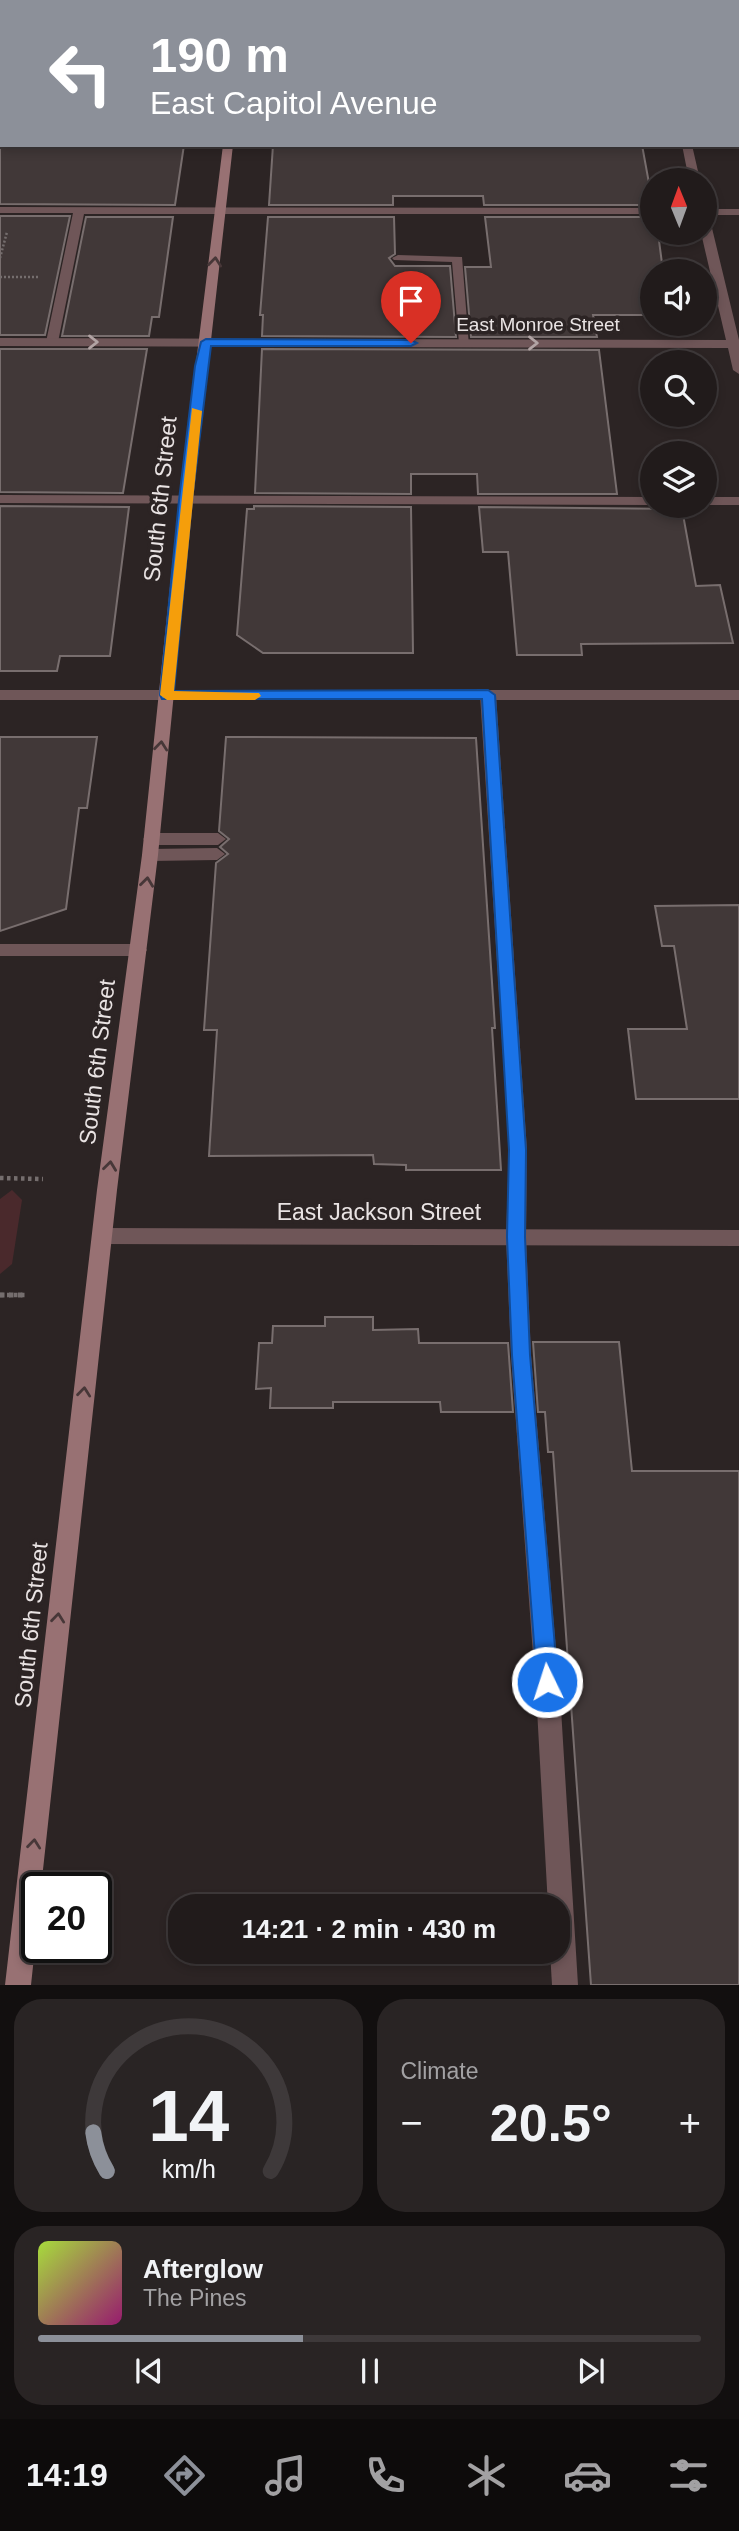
<!DOCTYPE html>
<html lang="en">
<head>
<meta charset="utf-8">
<style>
  :root { --surface:#211b1b; --page:#292424; --text:#f1f3f6; --muted:#a2a1a3; --line:#3e393a; --accent:#8c9099 }
  body { margin:0; font-family:Helvetica,sans-serif; background:var(--page); color:var(--text); height:100vh; display:flex; flex-direction:column; font-size:26px; white-space:nowrap }
  * { box-sizing:border-box; margin:0 }
  p { font-size:23px; color:var(--muted) }
  .icon { flex:none; width:38px; height:38px; fill:none; stroke:currentColor; stroke-width:2; stroke-linecap:round; stroke-linejoin:round }
  .map { position:relative; height:1985px; overflow:hidden }
  .side { display:flex; flex-direction:column; gap:14px; padding:14px; background:#120f0f; flex:1 }
  .side>* { flex:none }
  .guide { position:absolute; left:0px; top:0px; width:740px; height:147px; box-shadow:0 4px 10px #0003,0 0 0 2px var(--line); background:#8c9099; color:#fff; overflow:hidden }
  .needle { width:46px; rotate:359deg }
  .fabs { position:absolute; left:640px; top:168px; display:grid; gap:14px }
  .fabs a { display:grid; place-items:center; width:77px; height:77px; border-radius:50%; background:var(--surface); box-shadow:0 4px 10px #0003,0 0 0 2px var(--line); font-size:35px }
  .speed { position:absolute; left:21px; top:1872px; display:flex; gap:14px; font-size:35px; font-weight:700; text-align:center }
  .speed>* { display:grid; place-content:center; width:91px; height:91px; border-radius:50%; background:var(--surface); box-shadow:0 4px 10px #0003,0 0 0 2px var(--line); line-height:1 }
  .speed .limit { border:4px solid #111; border-radius:10px; background:#fff; color:#111 }
  .pin { position:absolute; display:grid; place-items:center; width:60px; height:60px; color:#fff; margin:-72px -30px; border-radius:50% 50% 50% 0; rotate:-45deg; box-shadow:0 0 7px #0007 }
  .pin .icon { rotate:45deg }
  .me { position:absolute; width:77px; margin:-38px; rotate:356deg; stroke-linejoin:round; filter:drop-shadow(0 0 5px #0008) }
  .turn { display:flex; align-items:center; gap:24px; height:147px; padding:0 35px; font-size:32px }
  .turn .icon { width:91px; height:91px; stroke-width:2.5 }
  .turn b { display:block; font-size:49px; line-height:60px }
  .big { font-size:52px; font-weight:600; line-height:1.1 }
  .side .tile { flex:1; display:flex; flex-direction:column; justify-content:center; gap:10px; min-width:0; padding:0 24px; border-radius:28px; background:var(--page) }
  .side .dial { align-items:center; gap:0 }
  .dial svg { height:182px; overflow:visible; fill:none; stroke:var(--line); stroke-width:7; stroke-linecap:round; text-anchor:middle }
  .dial text { fill:var(--text); stroke:none }
  .song { display:flex; align-items:center; gap:21px }
  .cover { width:84px; height:84px; border-radius:10px; background:linear-gradient(135deg,hsl(80 70% 55%),hsl(320 70% 35%)) }
  .played { height:7px; border-radius:4px; background:linear-gradient(90deg,var(--accent) 40%,var(--line) 40%) }
  .keys { display:flex; justify-content:space-around; direction:ltr }
  .heat { display:flex; justify-content:space-between; align-items:center; font-size:38px; direction:ltr }
  .side .tiles { flex:1; display:grid; gap:14px; grid-template-columns:1fr 1fr }
  .tile:last-child { grid-column:span 2 }
  .trip { position:absolute; left:168px; top:1894px; width:402px; height:70px; border-radius:28px; background:var(--surface); box-shadow:0 4px 10px #0003,0 0 0 2px var(--line); font-weight:600; line-height:70px; text-align:center }
  .tab-bar { display:flex; height:112px; justify-content:space-around; align-items:center; background:#0d0b0b; color:var(--muted) }
  .tab-bar .icon { width:49px; height:49px }
  .tab-bar .on { color:var(--accent) }
  .tab-bar b { font-size:32px; color:var(--text) }
  .map>svg:first-child { display:block }
  .green { fill:#4a292c }
  .building { fill:#413838; stroke:#786e6e; stroke-width:2 }
  .lines { fill:none; stroke-linecap:round; stroke-linejoin:round }
  .path-far2 { stroke:#756e6e; stroke-width:2.5; stroke-dasharray:2 2; stroke-linecap:butt }
  .path-far1 { stroke:#756e6e; stroke-width:4.5; stroke-dasharray:3.5 3.5; stroke-linecap:butt }
  .path { stroke:#756e6e; stroke-width:5; stroke-dasharray:4.5 4.5; stroke-linecap:butt }
  .service { fill:#6f5658; fill-rule:evenodd }
  .minor { fill:#6f5658; fill-rule:evenodd }
  .secondary { fill:#987173; fill-rule:evenodd }
  .oneway { stroke:#473738 }
  .oneway2 { stroke:#b2a4a4 }
  .route { fill:#1a73e8; stroke:#114b97; stroke-width:2 }
  .slow { fill:#f59e0b }
  .labels { text-anchor:middle; stroke-width:7; stroke-linejoin:round; paint-order:stroke }
  .far-street-label { font-size:19px; fill:#e9e3e3; stroke:#2c2424 }
  .street-label { font-size:23px; fill:#e9e3e3; stroke:#2c2424 }
</style>
</head>
<body>
<div class="map">
<svg width="739" height="1985" viewBox="0 0 739 1985">
  <rect width="100%" height="100%" fill="#2c2424"/>
  <path class="green" d="M 12,1190 L 22,1200 L 12,1264 L 0,1274 L 0,1199 Z"/>
  <path class="building" d="M 0,145 L 184,145 L 175,205 L 0,204 Z
    M 273,145 L 642,145 L 653,205 L 484,205 L 483,196 L 393,196 L 393,205 L 269,205 Z
    M 0,216 L 70,216 L 45,335 L 0,335 Z
    M 86,217 L 173,217 L 159,317 L 152,317 L 149,336 L 62,336 Z
    M 268,217 L 394,217 L 395,254 L 389,258 L 395,266 L 450,266 L 456,337 L 262,336 L 263,315 L 260,315 Z
    M 485,217 L 653,217 L 653,233 L 658,233 L 663,271 L 653,271 L 653,315 L 593,315 L 597,337 L 471,337 L 465,267 L 491,267 Z
    M 0,349 L 147,349 L 123,493 L 0,492 Z
    M 262,349 L 599,350 L 617,494 L 478,494 L 477,474 L 411,474 L 411,494 L 255,493 Z
    M 0,506 L 129,507 L 110,656 L 60,656 L 57,671 L 0,671 Z
    M 254,506 L 411,507 L 413,653 L 263,653 L 237,635 L 247,509 L 254,509 Z
    M 479,507 L 682,509 L 696,586 L 720,585 L 733,643 L 581,644 L 582,655 L 517,655 L 508,552 L 483,552 Z
    M 0,737 L 97,737 L 87,808 L 79,808 L 66,909 L 0,931 Z
    M 226,737 L 476,738 L 495,1028 L 492,1028 L 501,1170 L 406,1170 L 406,1165 L 374,1164 L 373,1155 L 209,1156 L 217,1030 L 204,1030 L 216,863 L 228,854 L 220,847 L 229,839 L 219,831 Z
    M 739,905 L 739,1099 L 636,1099 L 628,1029 L 687,1029 L 674,946 L 662,946 L 655,906 Z
    M 325,1317 L 373,1317 L 373,1330 L 418,1329 L 419,1343 L 508,1343 L 513,1412 L 441,1412 L 440,1402 L 333,1402 L 333,1408 L 270,1408 L 271,1388 L 256,1389 L 259,1343 L 272,1343 L 273,1326 L 325,1326 Z
    M 533,1342 L 619,1342 L 632,1471 L 739,1471 L 739,1985 L 591,1985 L 553,1452 L 548,1452 L 545,1412 L 538,1412 Z"/>
  <g class="lines">
    <path class="path-far2" d="M 0,258 L 7,232
      M 0,277 L 38,277"/>
    <path class="path-far1" d="M 0,1178 L 43,1179
      M 0,1295 L 27,1295"/>
    <path class="path" d="M 0,1295 L 27,1295"/>
    <path class="service" d="M 214,0 L 224,0 L 213,2 Z
      M 738,8 L 739,8 L 739,16 L 738,16 Z
      M 738,35 L 739,35 L 739,42 L 738,42 Z
      M 738,71 L 739,71 L 739,77 L 738,77 Z
      M 0,207 L 653,208 L 653,214 L 84,214 L 58,342 L 52,346 L 46,342 L 73,213 L 0,213 Z
      M 705,209 L 739,209 L 739,215 L 705,215 Z
      M 398,255 L 462,257 L 469,346 L 461,346 L 459,343 L 452,262 L 394,260 L 392,258 Z
      M 0,495 L 653,497 L 653,505 L 0,503 Z
      M 705,497 L 739,497 L 739,505 L 705,505 Z
      M 488,690 L 496,695 L 527,1150 L 526,1237 L 531,1355 L 561,1709 L 578,1985 L 552,1985 L 550,1951 L 558,1951 L 558,1906 L 548,1906 L 537,1709 L 511,1355 L 506,1237 L 509,1150 L 480,695 Z
      M 151,833 L 218,833 L 226,839 L 218,845 L 151,845 L 143,839 Z
      M 217,848 L 225,854 L 217,860 L 150,861 L 142,855 L 150,849 Z"/>
    <path class="minor" d="M 649,0 L 659,0 L 659,2 L 649,2 Z
      M 738,96 L 739,96 L 739,102 L 738,102 Z
      M 682,145 L 692,145 L 700,180 L 689,180 Z
      M 705,221 L 711,224 L 739,340 L 739,374 L 733,370 L 728,348 L 0,346 L 0,338 L 726,340 L 701,233 L 705,233 Z
      M 0,690 L 739,690 L 739,700 L 0,700 Z
      M 0,944 L 138,944 L 144,946 L 147,950 L 144,954 L 138,956 L 0,956 Z
      M 102,1228 L 739,1230 L 739,1246 L 102,1244 L 95,1242 L 92,1236 L 95,1230 Z"/>
    <path class="secondary" d="M 239,0 L 249,0 L 238,2 Z
      M 223,145 L 233,145 L 193,500 L 158,855 L 117,1190 L 41,1888 L 37,1888 L 37,1929 L 31,1985 L 5,1985 L 97,1190 L 142,855 L 179,500 Z"/>
  </g>
  <defs><path id="oneway-chevron" d="M-2-3.5L2.5 0L-2 3.5" fill="none" stroke-width="1.6" stroke-linecap="round" stroke-linejoin="round" transform="scale(1.75)"/></defs>
  <g class="oneway">
    <use href="#oneway-chevron" transform="translate(215 262) rotate(-84)"/>
    <use href="#oneway-chevron" transform="translate(161 746) rotate(-84)"/>
    <use href="#oneway-chevron" transform="translate(147 882) rotate(-83)"/>
    <use href="#oneway-chevron" transform="translate(110 1166) rotate(-83)"/>
    <use href="#oneway-chevron" transform="translate(84 1392) rotate(-84)"/>
    <use href="#oneway-chevron" transform="translate(58 1618) rotate(-84)"/>
    <use href="#oneway-chevron" transform="translate(34 1844) rotate(-84)"/>
  </g>
  <g class="oneway2">
    <use href="#oneway-chevron" transform="translate(93 342)"/>
    <use href="#oneway-chevron" transform="translate(533 343)"/>
  </g>
  <path class="route" d="M 206,339 L 411,340 L 417,343 L 411,346 L 211,346 L 192,500 L 174,691 L 488,690 L 495,695 L 526,1150 L 525,1237 L 530,1355 L 558,1682 L 554,1689 L 547,1692 L 540,1689 L 537,1682 L 512,1355 L 507,1237 L 509,1150 L 482,699 L 162,699 L 160,695 L 179,500 L 195,366 L 201,342 Z"/>
  <path class="slow" d="M 192,408 L 202,411 L 174,691 L 259,693 L 261,696 L 255,700 L 167,700 L 160,695 Z"/>
  <g class="labels">
    <g class="far-street-label">
      <text x="538" y="331">East Monroe Street</text>
    </g>
    <g class="street-label">
      <text transform="translate(160 499) rotate(-84)" y="8">South 6th Street</text>
      <text transform="translate(97 1062) rotate(-83)" y="8">South 6th Street</text>
      <text x="379" y="1220">East Jackson Street</text>
      <text transform="translate(31 1625) rotate(-84)" y="8">South 6th Street</text>
    </g>
  </g>
</svg>
<div class="fabs">
<a><svg class="needle" viewBox="-14 -14 28 28"><path d="M0-13l5 13h-10z" fill="#e53935"/><path d="M0 13l5-13h-10z" fill="#a2a1a3"/></svg></a>
<a><svg class="icon" aria-label="sound" viewBox="0 0 24 24"><path d="M4 9h4l5-4v14l-5-4H4zM17 9q2 3 0 6"/></svg></a>
<a><svg class="icon" aria-label="search" viewBox="0 0 24 24"><circle cx="10" cy="10" r="6"/><path d="M15 15l6 6"/></svg></a>
<a><svg class="icon" aria-label="layers" viewBox="0 0 24 24"><path d="M12 4l9 5-9 5-9-5zM3 14l9 5 9-5"/></svg></a>
</div>
<div class="speed"><div class="limit">20</div></div>
<div class="pin" style="left:411px;top:343px;background:#d93025"><svg class="icon" aria-label="arrive" viewBox="0 0 24 24"><path d="M6 21V4h12l-3 4 3 4H6"/></svg></div>
<svg class="me" style="left:547px;top:1682px" viewBox="-20 -20 40 40"><circle r="17" fill="#1a73e8" stroke="#fff" stroke-width="3"/><path d="M0-11L8 9 0 5-8 9z" fill="#fff"/></svg>
<div class="trip">14:21 · 2 min · 430 m</div>
<div class="guide">
<div class="turn"><svg class="icon" aria-label="left" viewBox="0 0 24 24"><path d="M17 20v-9H6M10 6l-5 5 5 5"/></svg><div><b>190 m</b>East Capitol Avenue</div></div>
</div>
</div>
<section class="side">
<div class="tiles">
<div class="tile dial"><svg viewBox="0 0 100 80">
<path d="M14 69A42 42 0 1 1 86 69"/>
<path d="M14 69A42 42 0 0 1 8 52" stroke="#8c9099"/>
<text x="50" y="56" font-size="32" font-weight="700">14</text>
<text x="50" y="72" font-size="11">km/h</text>
</svg></div>
<div class="tile"><p>Climate</p>
<div class="heat"><a>−</a><b class="big">20.5°</b><a>+</a></div>
</div>
<div class="tile">
<div class="song"><i class="cover"></i><div><b>Afterglow</b><p>The Pines</p></div></div>
<div class="played"></div>
<div class="keys"><svg class="icon" aria-label="previous" viewBox="0 0 24 24"><path d="M18 5L8 12l10 7zM5 5v14"/></svg><svg class="icon" aria-label="pause" viewBox="0 0 24 24"><path d="M8 5v14M16 5v14"/></svg><svg class="icon" aria-label="next" viewBox="0 0 24 24"><path d="M6 5l10 7-10 7zM19 5v14"/></svg></div>
</div>
</div>
</section>
<nav class="tab-bar">
<b>14:19</b>
<svg class="icon on" aria-label="directions" viewBox="0 0 24 24"><path d="M12 3l9 9-9 9-9-9zM9 14v-3h6M13 9l2 2-2 2"/></svg>
<svg class="icon" aria-label="music" viewBox="0 0 24 24"><path d="M9 18V5l10-2v13"/><circle cx="6" cy="18" r="3"/><circle cx="16" cy="16" r="3"/></svg>
<svg class="icon" aria-label="phone" viewBox="0 0 24 24"><path d="M5 4h4l2 5-3 2q2 4 5 5l2-3 5 2v4C11 20 4 13 5 4z"/></svg>
<svg class="icon" aria-label="climate" viewBox="0 0 24 24"><path d="M12 3v18M4 7l16 10M4 17L20 7"/></svg>
<svg class="icon" aria-label="car" viewBox="0 0 24 24"><path d="M5 17H2v-5l4-1 3-4h7l3 4 3 1v5h-3M9 17h6M6 11h13"/><circle cx="7" cy="17" r="2"/><circle cx="17" cy="17" r="2"/></svg>
<svg class="icon" aria-label="filters" viewBox="0 0 24 24"><path d="M4 7h16M4 17h16"/><circle cx="9" cy="7" r="2"/><circle cx="15" cy="17" r="2"/></svg>
</nav>
</body>
</html>
